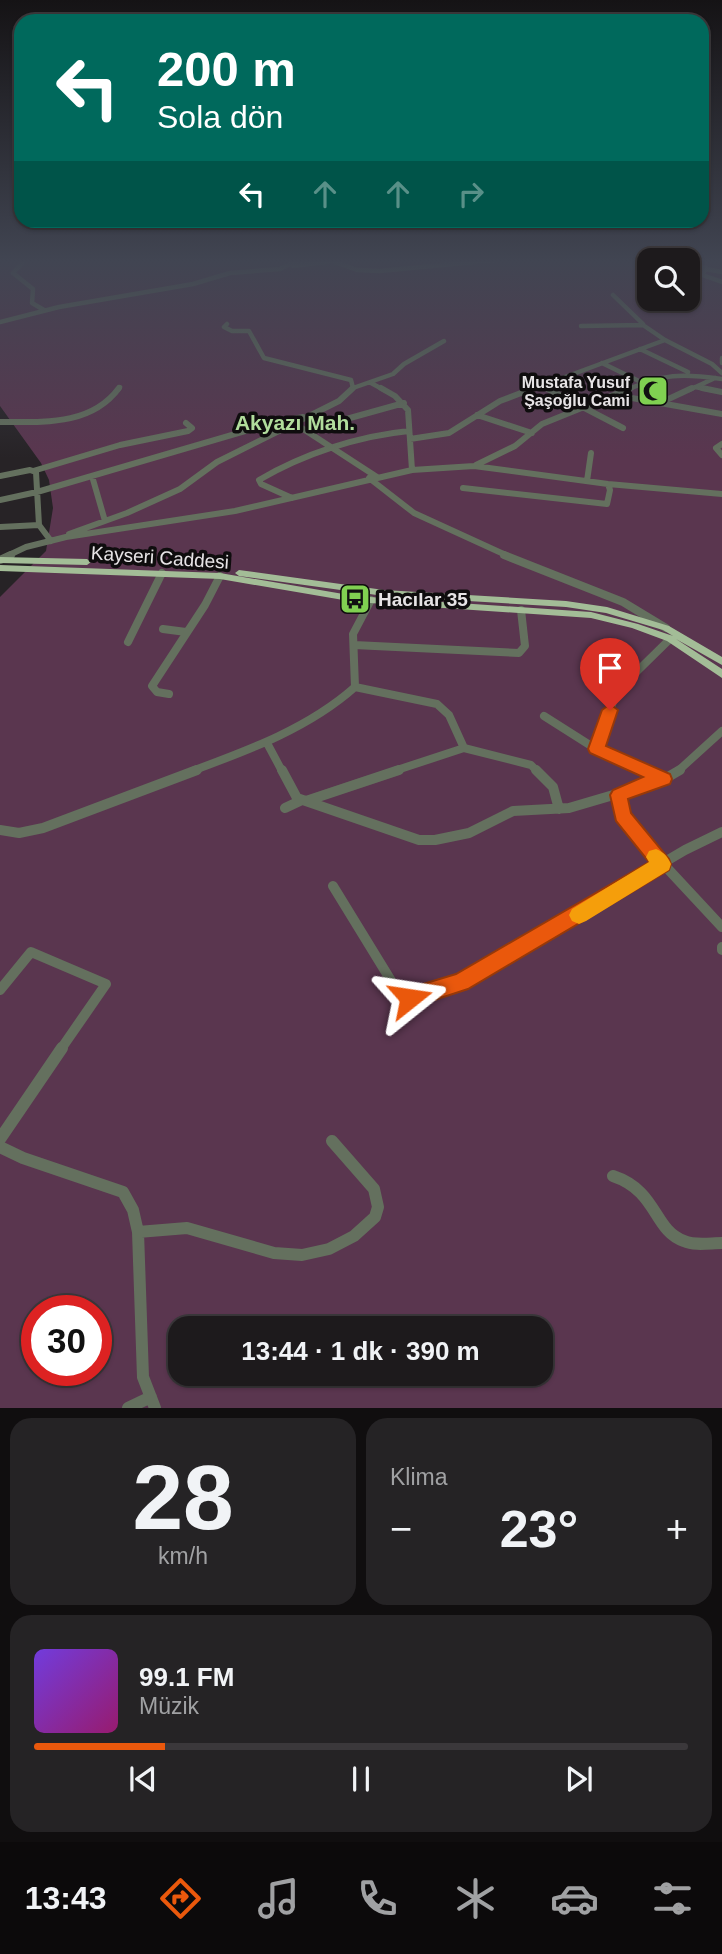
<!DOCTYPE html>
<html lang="tr">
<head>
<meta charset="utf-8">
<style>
  :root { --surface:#1d1a1c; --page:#252325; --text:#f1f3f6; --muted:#a0a1a3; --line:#3b383b; --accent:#ea580c }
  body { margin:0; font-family:Helvetica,sans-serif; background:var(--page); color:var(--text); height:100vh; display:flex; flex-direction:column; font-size:26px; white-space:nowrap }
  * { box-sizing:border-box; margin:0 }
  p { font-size:23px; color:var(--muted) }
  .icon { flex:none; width:38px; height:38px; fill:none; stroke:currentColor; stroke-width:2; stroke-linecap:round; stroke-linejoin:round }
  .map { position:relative; height:1408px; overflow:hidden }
  .side { display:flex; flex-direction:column; gap:10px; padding:10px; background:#100e0f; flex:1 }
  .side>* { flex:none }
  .guide { position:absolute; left:14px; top:14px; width:695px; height:214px; border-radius:21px; box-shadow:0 2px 5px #0004,0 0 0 2px var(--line); background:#00695c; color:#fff; overflow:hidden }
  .fabs { position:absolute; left:637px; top:248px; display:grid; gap:14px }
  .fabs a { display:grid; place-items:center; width:63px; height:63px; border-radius:14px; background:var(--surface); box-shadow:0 2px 5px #0004,0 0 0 2px var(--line); font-size:35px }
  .speed { position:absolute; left:21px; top:1295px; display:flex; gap:14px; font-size:35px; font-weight:700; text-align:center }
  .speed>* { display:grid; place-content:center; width:91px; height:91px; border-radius:50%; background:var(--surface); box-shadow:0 2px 5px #0004,0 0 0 2px var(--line); line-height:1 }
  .speed .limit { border:10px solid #d22; background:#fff; color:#111 }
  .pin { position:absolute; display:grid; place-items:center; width:60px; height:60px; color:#fff; margin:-72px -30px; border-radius:50% 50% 50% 0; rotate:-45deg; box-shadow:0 0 7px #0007 }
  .pin .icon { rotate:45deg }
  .me { position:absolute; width:77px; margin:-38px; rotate:75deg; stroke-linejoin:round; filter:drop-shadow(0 0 5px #0008) }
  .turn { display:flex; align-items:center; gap:24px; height:147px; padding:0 28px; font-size:32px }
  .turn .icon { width:91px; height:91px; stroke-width:2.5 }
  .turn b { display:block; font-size:49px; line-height:60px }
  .lanes { display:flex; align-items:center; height:66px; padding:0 28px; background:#0003; justify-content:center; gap:35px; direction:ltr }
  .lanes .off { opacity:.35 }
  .big { font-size:52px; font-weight:700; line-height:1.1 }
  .side .tile { flex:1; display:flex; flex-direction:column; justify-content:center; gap:10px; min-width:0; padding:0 24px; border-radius:21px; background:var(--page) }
  .side .dial { align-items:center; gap:0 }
  .dial b { font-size:91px; line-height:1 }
  .song { display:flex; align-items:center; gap:21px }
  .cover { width:84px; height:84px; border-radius:10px; background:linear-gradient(135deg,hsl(260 70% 55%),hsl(320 70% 35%)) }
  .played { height:7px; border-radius:4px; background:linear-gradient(90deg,var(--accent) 20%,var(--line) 20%) }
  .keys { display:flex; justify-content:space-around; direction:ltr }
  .heat { display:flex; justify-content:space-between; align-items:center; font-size:38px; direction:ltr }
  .side .tiles { flex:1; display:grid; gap:10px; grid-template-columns:1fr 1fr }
  .tile:last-child { grid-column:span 2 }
  .trip { position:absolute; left:168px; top:1316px; width:385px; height:70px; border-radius:21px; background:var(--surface); box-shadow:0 2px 5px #0004,0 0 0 2px var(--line); font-weight:700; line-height:70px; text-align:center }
  .menu { display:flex; height:112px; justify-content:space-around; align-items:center; background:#0c0a0b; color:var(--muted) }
  .menu .icon { width:49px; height:49px }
  .menu .on { color:var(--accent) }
  .menu b { font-size:32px; color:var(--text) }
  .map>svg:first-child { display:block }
  .green { fill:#5a364f; fill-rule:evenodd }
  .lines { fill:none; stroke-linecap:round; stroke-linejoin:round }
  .minor-far4 { stroke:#64705e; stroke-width:4.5 }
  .minor-far3 { stroke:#64705e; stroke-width:6 }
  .minor-far2 { stroke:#64705e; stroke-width:8 }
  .minor-far1 { stroke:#64705e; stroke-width:10 }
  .minor { stroke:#64705e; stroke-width:12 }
  .major { fill:#a3bd97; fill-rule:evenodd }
  .route { fill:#ea580c; stroke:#983908; stroke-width:2 }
  .slow { fill:#f59e0b }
  .labels { text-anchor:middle; stroke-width:7; stroke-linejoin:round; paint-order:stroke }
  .far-poi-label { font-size:16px; font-weight:bold; fill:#e7e4e6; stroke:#0f0d0e; text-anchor:end }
  .street-label { font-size:19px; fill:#e7e4e6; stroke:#0f0d0e }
  .poi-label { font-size:19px; font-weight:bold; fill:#e7e4e6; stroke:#0f0d0e; text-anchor:start }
  .far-district-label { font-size:21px; font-weight:bold; fill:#b1dd9c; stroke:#0f0d0e }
</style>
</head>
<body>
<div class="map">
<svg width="722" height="1408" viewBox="0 0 722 1408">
  <rect width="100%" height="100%" fill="#272326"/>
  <path class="green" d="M 0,260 L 722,260 L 722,1408 L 0,1408 L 0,597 L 46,551 L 53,508 L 49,480 L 41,463 L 0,406 ZM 649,261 L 688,261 L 688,299 L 649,299 ZM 37,1311 L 96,1311 L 96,1370 L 37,1370 ZM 180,1328 L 541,1328 L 541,1374 L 180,1374 Z"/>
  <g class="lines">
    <path class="minor-far4" d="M 25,260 L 13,273 L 33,289 L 32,303 L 44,310
      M 635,260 L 649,262
      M 688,265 L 706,268 L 702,275 L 722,282
      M 293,266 L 332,261 L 357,270 L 380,271 L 495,260
      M 706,269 L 722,272
      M 613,295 L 643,324
      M 0,322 L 59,307 L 193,284 L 230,273 L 280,269 L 298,260
      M 227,324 L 224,327 L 232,331 L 249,331 L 264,358 L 351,380 L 353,388 L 351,390
      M 581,326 L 643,325 L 665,340 L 712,364 L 722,373
      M 640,349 L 688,372
      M 722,358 L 722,363
      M 602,363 L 643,383
      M 371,383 L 384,390
      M 540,385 L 550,390
      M 695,387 L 711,390
      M 353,388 L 393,374 L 404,364 L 444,341
      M 118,390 L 120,387
      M 530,390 L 665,340
      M 626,390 C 666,374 679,373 722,379
      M 689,390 L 715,378"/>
    <path class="minor-far3" d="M 381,388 L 395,396 L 408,410 L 412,470
      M 546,388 L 623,428
      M 702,388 L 722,392
      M 615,395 L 722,414
      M 660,403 L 692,388
      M 477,415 L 532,433
      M 0,422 C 43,422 91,426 119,388
      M 294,423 L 377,477
      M 410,439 L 449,433 L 500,401 L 534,388
      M 722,444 L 716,448 L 722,455
      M 476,465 L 515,446 L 542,424 L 631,388
      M 33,471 L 120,445 L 188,431 L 192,428 L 186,423
      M 0,476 L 30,470 L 36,472 L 39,525 L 51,541
      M 92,476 L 105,521
      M 369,478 L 414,513 L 508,556
      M 587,481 L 591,453
      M 463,488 L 607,504 L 610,490 L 608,484
      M 292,498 L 261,484 L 259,480 C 303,454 358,436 409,431
      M 0,500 L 37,492 L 266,425 L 303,417 L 316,422 L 332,423 L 404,403
      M 0,527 L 39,525
      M 69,534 L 127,513 L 180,489 L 217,462 L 339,401 L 353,388
      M 7,556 L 26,547 L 66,537 L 235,511 L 412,470 L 474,466 L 608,484 L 722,494"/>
    <path class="minor-far2" d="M 504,555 L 623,602 L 666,628
      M 0,560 L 11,555
      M 163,629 L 186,632
      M 128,642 L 162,573
      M 354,645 L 519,653 L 525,646 L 521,610
      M 355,687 L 437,704 L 449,715 L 464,748
      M 169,694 L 157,692 L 152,686 L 205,605 L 220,576
      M 544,716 L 596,749
      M 267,743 L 282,771
      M 192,771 C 249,750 309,728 355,687 L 353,634 L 371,600
      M 394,771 L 464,748 L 531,765 L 537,771
      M 647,771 L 596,749 L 617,691 L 670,639
      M 678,771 L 722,731"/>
    <path class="minor-far1" d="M 282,770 L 297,798 L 419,840 L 435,840 L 469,833 L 513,811 L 569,808 L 661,781 L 680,770
      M 536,770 L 553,787 L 559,809
      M 643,770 L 664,779
      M 619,795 L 623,816 L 641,840 L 722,927
      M 306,801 L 399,770
      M 285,808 L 302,800
      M 0,830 L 19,833 L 43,828 L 197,770
      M 333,886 L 398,992 L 417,998 L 461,982 L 685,850 L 722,832
      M 722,947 L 722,950
      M 0,990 L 31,952 L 106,984 L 61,1049"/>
    <path class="minor" d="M 0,1139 L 62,1048
      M 0,1147 L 23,1158 L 123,1192 L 133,1210 L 138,1232 L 143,1377 L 155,1408
      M 613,1176 C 658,1191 653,1230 684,1241 C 695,1246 710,1243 722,1243
      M 138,1232 L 187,1228 L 274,1253 L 302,1255 L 329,1249 L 354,1236 L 375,1217 L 378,1207 L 374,1189 L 332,1141
      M 128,1408 L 151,1397"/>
    <path class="major" d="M 0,557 L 87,559 L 91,562 L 87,565 L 0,563 Z
      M 0,565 L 220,573 L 355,596 L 591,612 L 638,624 L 673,636 L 663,630 L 606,613 L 566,607 L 384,596 L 239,576 L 235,573 L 239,570 L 384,590 L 566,601 L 607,607 L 669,626 L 722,657 L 722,665 L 676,639 L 722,669 L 722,678 L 667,641 L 632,628 L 591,618 L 355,602 L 220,579 L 0,571 Z"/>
  </g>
  <linearGradient id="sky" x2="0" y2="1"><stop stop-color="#151315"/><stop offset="0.57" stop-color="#414552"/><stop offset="1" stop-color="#414552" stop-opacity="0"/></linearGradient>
  <rect width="722" height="458" fill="url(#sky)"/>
  <path class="route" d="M 610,704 L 618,710 L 606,746 L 670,774 L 672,779 L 670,784 L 628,799 L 631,813 L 669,859 L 671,864 L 669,870 L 468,989 L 410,1008 L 403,1005 L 400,998 L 403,990 L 456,974 L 649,862 L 616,821 L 610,795 L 613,790 L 643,777 L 590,753 L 588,749 L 602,710 Z"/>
  <path class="slow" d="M 656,849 C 664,852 668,857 671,864 L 669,870 L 586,921 L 579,924 L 572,921 L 569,915 L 572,909 L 649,862 L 646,857 L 649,851 Z"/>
  <defs>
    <g id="mosque-square" transform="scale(1.575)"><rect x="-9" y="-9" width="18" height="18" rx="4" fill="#80d051" stroke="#0f0d0e"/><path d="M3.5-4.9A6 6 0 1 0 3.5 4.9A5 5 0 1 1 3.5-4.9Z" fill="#111"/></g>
    <g id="bus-square" transform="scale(1.575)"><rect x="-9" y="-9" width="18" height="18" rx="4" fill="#80d051" stroke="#0f0d0e"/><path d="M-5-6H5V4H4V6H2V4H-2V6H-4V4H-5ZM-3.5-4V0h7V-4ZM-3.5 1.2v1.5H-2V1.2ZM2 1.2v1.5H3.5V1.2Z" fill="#111"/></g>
  </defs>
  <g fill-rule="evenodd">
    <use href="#mosque-square" x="653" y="391"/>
    <use href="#bus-square" x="355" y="599"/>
  </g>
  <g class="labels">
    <g class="far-poi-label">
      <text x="630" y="388">Mustafa Yusuf<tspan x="630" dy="18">Şaşoğlu Cami</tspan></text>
    </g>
    <g class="street-label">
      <text transform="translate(160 557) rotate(4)" y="7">Kayseri Caddesi</text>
    </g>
    <g class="poi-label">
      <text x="378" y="606">Hacılar 35</text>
    </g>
    <g class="far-district-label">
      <text x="295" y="430">Akyazı Mah.</text>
    </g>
  </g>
</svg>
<div class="fabs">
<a><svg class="icon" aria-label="search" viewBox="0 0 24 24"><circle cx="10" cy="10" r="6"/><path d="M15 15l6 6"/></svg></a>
</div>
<div class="speed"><div class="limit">30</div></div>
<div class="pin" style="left:610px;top:710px;background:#d93025"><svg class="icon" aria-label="arrive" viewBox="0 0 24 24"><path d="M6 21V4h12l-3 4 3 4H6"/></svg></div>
<svg class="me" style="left:410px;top:998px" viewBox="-20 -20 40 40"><path d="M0-17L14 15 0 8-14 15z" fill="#ea580c" stroke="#fff" stroke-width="4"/></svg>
<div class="trip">13:44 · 1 dk · 390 m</div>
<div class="guide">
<div class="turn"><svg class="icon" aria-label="left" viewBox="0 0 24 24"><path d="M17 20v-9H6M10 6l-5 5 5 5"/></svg><div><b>200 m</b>Sola dön</div></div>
<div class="lanes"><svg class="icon" aria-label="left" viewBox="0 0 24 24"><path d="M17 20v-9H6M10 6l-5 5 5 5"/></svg><svg class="icon off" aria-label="ahead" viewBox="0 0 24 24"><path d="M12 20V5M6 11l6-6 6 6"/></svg><svg class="icon off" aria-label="ahead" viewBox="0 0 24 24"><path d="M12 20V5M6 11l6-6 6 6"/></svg><svg class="icon off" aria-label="right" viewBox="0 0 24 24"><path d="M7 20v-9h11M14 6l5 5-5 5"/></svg></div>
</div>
</div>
<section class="side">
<div class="tiles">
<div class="tile dial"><b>28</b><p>km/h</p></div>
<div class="tile"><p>Klima</p>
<div class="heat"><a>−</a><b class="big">23°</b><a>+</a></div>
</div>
<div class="tile">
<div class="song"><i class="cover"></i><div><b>99.1 FM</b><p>Müzik</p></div></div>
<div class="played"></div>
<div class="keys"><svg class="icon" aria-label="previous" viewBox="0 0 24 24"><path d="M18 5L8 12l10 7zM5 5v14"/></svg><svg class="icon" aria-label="pause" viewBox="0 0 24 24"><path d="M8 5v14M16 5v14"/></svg><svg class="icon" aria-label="next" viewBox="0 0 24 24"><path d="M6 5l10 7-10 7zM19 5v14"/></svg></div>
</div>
</div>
</section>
<nav class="menu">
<b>13:43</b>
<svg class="icon on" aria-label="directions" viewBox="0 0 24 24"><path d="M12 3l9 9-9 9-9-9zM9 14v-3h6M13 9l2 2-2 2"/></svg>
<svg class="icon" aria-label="music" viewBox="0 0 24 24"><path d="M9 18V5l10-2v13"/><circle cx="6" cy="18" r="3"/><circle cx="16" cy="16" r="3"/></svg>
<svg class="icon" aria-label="phone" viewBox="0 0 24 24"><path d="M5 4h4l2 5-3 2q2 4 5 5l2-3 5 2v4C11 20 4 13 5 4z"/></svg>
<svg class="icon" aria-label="climate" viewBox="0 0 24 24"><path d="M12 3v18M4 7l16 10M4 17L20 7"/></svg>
<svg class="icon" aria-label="car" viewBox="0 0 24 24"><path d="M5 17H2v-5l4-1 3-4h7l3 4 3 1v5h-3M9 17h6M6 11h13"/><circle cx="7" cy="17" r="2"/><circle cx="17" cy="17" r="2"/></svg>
<svg class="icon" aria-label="filters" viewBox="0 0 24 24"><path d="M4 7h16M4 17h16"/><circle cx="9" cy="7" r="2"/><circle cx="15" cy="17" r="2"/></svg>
</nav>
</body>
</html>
